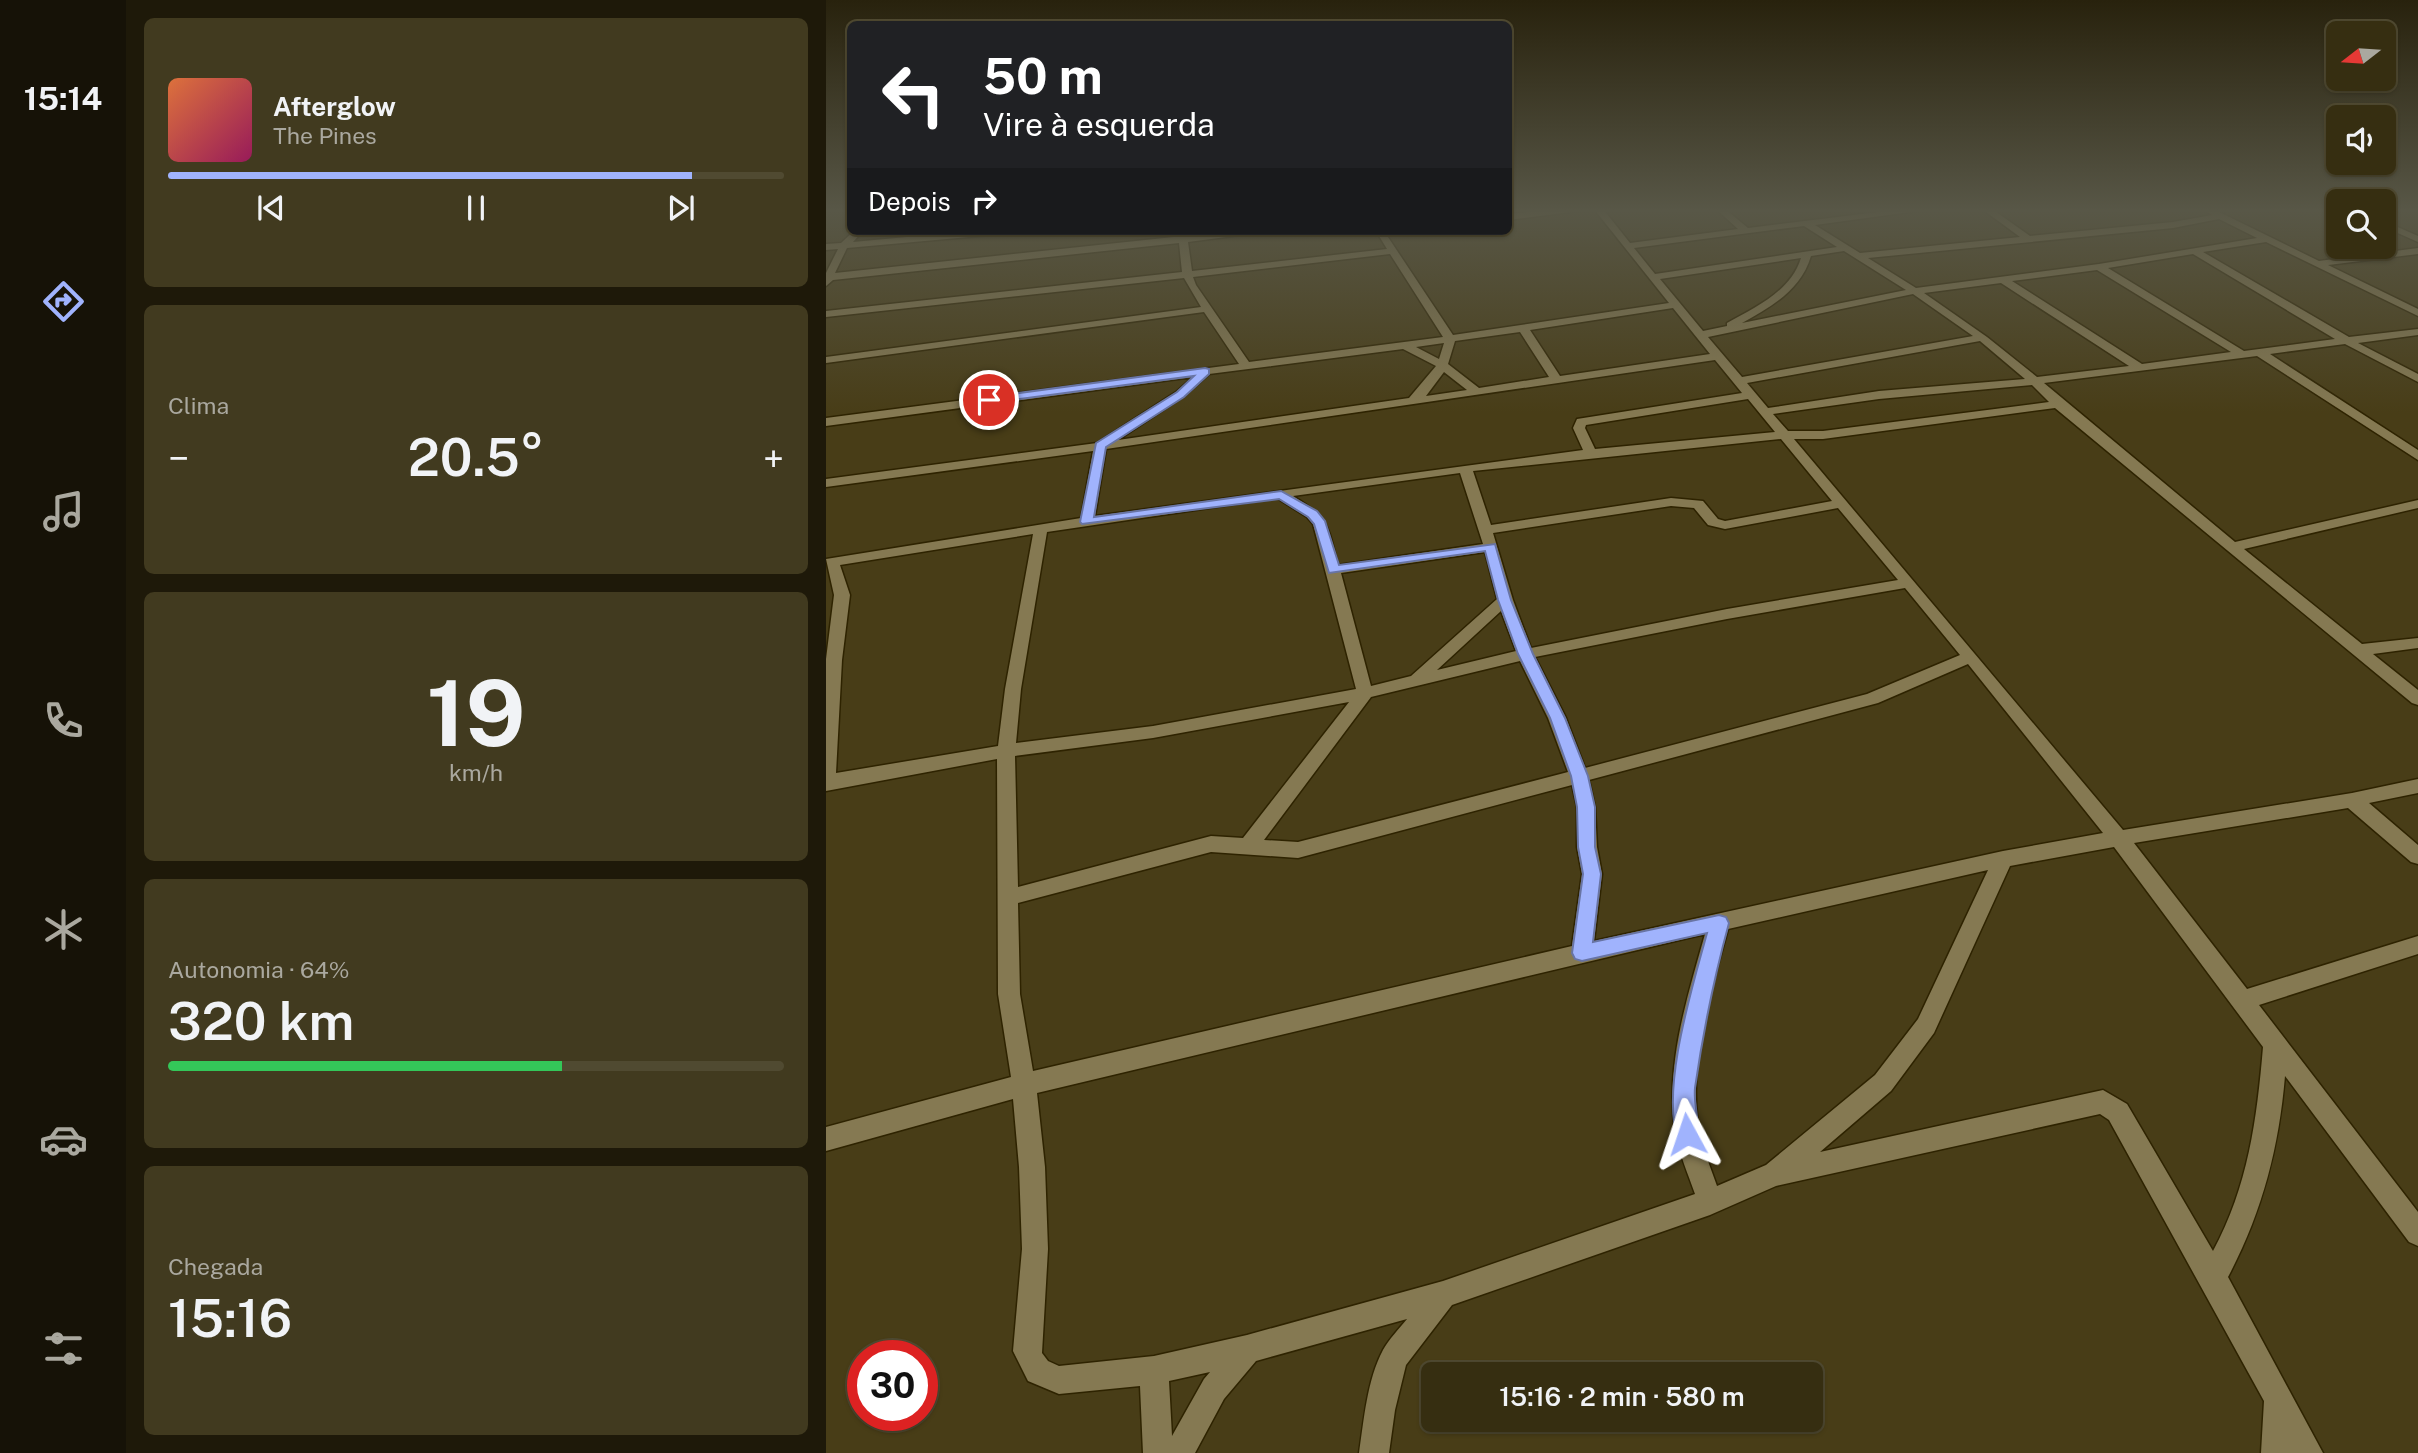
<!DOCTYPE html>
<html lang="pt">
<head>
<meta charset="utf-8">
<style>
  :root { --surface:#362e11; --page:#413a1f; --text:#f1f3f6; --muted:#aaa89f; --line:#504a31; --accent:#a0b3fd }
  body { margin:0; font-family:"Public Sans",sans-serif; background:var(--page); color:var(--text); height:100vh; display:flex; flex-direction:column; font-size:26px; white-space:nowrap }
  * { box-sizing:border-box; margin:0 }
  p { font-size:23px; color:var(--muted) }
  .icon { flex:none; width:38px; height:38px; fill:none; stroke:currentColor; stroke-width:2; stroke-linecap:round; stroke-linejoin:round }
  .map { position:relative; flex:1; overflow:hidden }
  .side { display:flex; flex-direction:column; gap:18px; padding:18px; background:#1e1909; width:700px }
  .side>* { flex:none }
  .top-card { position:absolute; left:21px; top:21px; width:665px; height:214px; border-radius:10px; box-shadow:0 2px 5px #0004,0 0 0 2px var(--line); background:#202124; color:#fff; overflow:hidden }
  .needle { width:46px; rotate:253deg }
  .buttons { position:absolute; left:1500px; top:21px; display:grid; gap:14px }
  .buttons a { display:grid; place-items:center; width:70px; height:70px; border-radius:10px; background:var(--surface); box-shadow:0 2px 5px #0004,0 0 0 2px var(--line); font-size:35px }
  .speed { position:absolute; left:21px; top:1340px; display:flex; gap:14px; font-size:35px; font-weight:700; text-align:center }
  .speed>* { display:grid; place-content:center; width:91px; height:91px; border-radius:50%; background:var(--surface); box-shadow:0 2px 5px #0004,0 0 0 2px var(--line); line-height:1 }
  .speed .limit { border:10px solid #d22; background:#fff; color:#111 }
  .pin { position:absolute; display:grid; place-items:center; width:60px; height:60px; color:#fff; margin:-30px; border:4px solid #fff; border-radius:50%; box-shadow:0 2px 7px #0007 }
  .me { position:absolute; width:77px; margin:-38px; rotate:355deg; stroke-linejoin:round; filter:drop-shadow(0 0 5px #0008) }
  .turn { display:flex; align-items:center; gap:24px; height:147px; padding:0 21px; font-size:32px }
  .turn .icon { width:91px; height:91px; stroke-width:2.5 }
  .turn b { display:block; font-size:49px; line-height:60px }
  .then { display:flex; align-items:center; height:66px; padding:0 21px; background:#0003; gap:14px; font-size:26px }
  .big { font-size:52px; font-weight:600; line-height:1.1 }
  .side .tile { flex:1; display:flex; flex-direction:column; justify-content:center; gap:10px; min-width:0; padding:0 24px; border-radius:10px; background:var(--page) }
  .side .dial { align-items:center; gap:0 }
  .dial b { font-size:91px; line-height:1 }
  .song { display:flex; align-items:center; gap:21px }
  .cover { width:84px; height:84px; border-radius:10px; background:linear-gradient(135deg,hsl(20 70% 55%),hsl(330 70% 35%)) }
  .played { height:7px; border-radius:4px; background:linear-gradient(90deg,var(--accent) 85%,var(--line) 85%) }
  .keys { display:flex; justify-content:space-around; direction:ltr }
  .heat { display:flex; justify-content:space-between; align-items:center; font-size:38px; direction:ltr }
  .charge { height:10px; border-radius:5px; background:linear-gradient(90deg,#34c759 64%,var(--line) 0) }
  .trip { position:absolute; left:595px; top:1362px; width:402px; height:70px; border-radius:10px; background:var(--surface); box-shadow:0 2px 5px #0004,0 0 0 2px var(--line); font-weight:600; line-height:70px; text-align:center }
  main { display:flex; flex:1; min-height:0 }
  .menu { display:flex; flex-direction:column; width:126px; justify-content:space-around; align-items:center; background:#161207; color:var(--muted) }
  .menu .icon { width:49px; height:49px }
  .menu .current { color:var(--accent) }
  .menu b { font-size:32px; color:var(--text) }
  .map>svg:first-child { display:block }
  .lines { fill:none; stroke-linecap:round; stroke-linejoin:round }
  .minor-casing { stroke:#2e2300; stroke-width:3 }
  .minor { fill:#857952; fill-rule:evenodd }
  .route { fill:#a0b3fd; stroke:#6874a4; stroke-width:2 }
</style>
</head>
<body>
<main>
<nav class="menu">
<b>15:14</b>
<svg class="icon current" aria-label="directions" viewBox="0 0 24 24"><path d="M12 3l9 9-9 9-9-9zM9 14v-3h6M13 9l2 2-2 2"/></svg>
<svg class="icon" aria-label="music" viewBox="0 0 24 24"><path d="M9 18V5l10-2v13"/><circle cx="6" cy="18" r="3"/><circle cx="16" cy="16" r="3"/></svg>
<svg class="icon" aria-label="phone" viewBox="0 0 24 24"><path d="M5 4h4l2 5-3 2q2 4 5 5l2-3 5 2v4C11 20 4 13 5 4z"/></svg>
<svg class="icon" aria-label="climate" viewBox="0 0 24 24"><path d="M12 3v18M4 7l16 10M4 17L20 7"/></svg>
<svg class="icon" aria-label="car" viewBox="0 0 24 24"><path d="M5 17H2v-5l4-1 3-4h7l3 4 3 1v5h-3M9 17h6M6 11h13"/><circle cx="7" cy="17" r="2"/><circle cx="17" cy="17" r="2"/></svg>
<svg class="icon" aria-label="filters" viewBox="0 0 24 24"><path d="M4 7h16M4 17h16"/><circle cx="9" cy="7" r="2"/><circle cx="15" cy="17" r="2"/></svg>
</nav>
<section class="side">
<div class="tile">
<div class="song"><i class="cover"></i><div><b>Afterglow</b><p>The Pines</p></div></div>
<div class="played"></div>
<div class="keys"><svg class="icon" aria-label="previous" viewBox="0 0 24 24"><path d="M18 5L8 12l10 7zM5 5v14"/></svg><svg class="icon" aria-label="pause" viewBox="0 0 24 24"><path d="M8 5v14M16 5v14"/></svg><svg class="icon" aria-label="next" viewBox="0 0 24 24"><path d="M6 5l10 7-10 7zM19 5v14"/></svg></div>
</div>
<div class="tile"><p>Clima</p>
<div class="heat"><a>−</a><b class="big">20.5°</b><a>+</a></div>
</div>
<div class="tile dial"><b>19</b><p>km/h</p></div>
<div class="tile"><p>Autonomia · 64%</p><b class="big">320 km</b><div class="charge"></div></div>
<div class="tile"><p>Chegada</p><b class="big">15:16</b></div>
</section>
<div class="map">
<svg width="1592" height="1453" viewBox="0 0 1592 1453">
  <rect width="100%" height="100%" fill="#483d17"/>
  <g class="lines">
    <g class="minor-casing">
      <path id="minor" d="M 735,209 L 777,209 L 804,243 L 912,229 L 890,209 L 899,209 L 922,228 L 1077,209 L 1106,209 L 989,225 L 1034,253 L 1194,237 L 1156,209 L 1166,209 L 1204,236 L 1347,222 L 1386,215 L 1380,211 L 1387,209 L 1493,261 L 1592,248 L 1592,254 L 1502,265 L 1592,309 L 1592,316 L 1440,242 L 1377,252 L 1523,337 L 1592,329 L 1592,335 L 1532,343 L 1592,374 L 1592,382 L 1519,344 L 1444,354 L 1592,450 L 1592,460 L 1431,356 L 1218,383 L 1409,542 L 1592,500 L 1592,508 L 1418,549 L 1536,644 L 1592,638 L 1592,648 L 1547,654 L 1592,690 L 1592,705 L 1586,703 L 1229,408 L 997,439 L 968,439 L 1297,830 L 1526,793 L 1592,779 L 1592,793 L 1543,803 L 1592,845 L 1592,864 L 1585,862 L 1522,808 L 1308,843 L 1421,989 L 1592,936 L 1592,954 L 1433,1005 L 1592,1212 L 1592,1246 L 1583,1242 L 1459,1076 C 1453,1148 1436,1213 1402,1277 L 1497,1453 L 1435,1453 L 1438,1401 L 1283,1120 L 1274,1114 L 950,1186 L 884,1215 L 626,1305 L 580,1365 L 569,1410 L 563,1453 L 533,1453 C 538,1420 541,1380 557,1350 C 563,1339 573,1329 581,1319 L 430,1361 L 398,1399 L 369,1453 L 317,1453 L 314,1386 L 233,1394 L 202,1381 L 187,1351 L 196,1249 L 193,1167 L 187,1099 L 0,1151 L 0,1127 L 185,1077 L 172,994 L 171,759 L 0,791 L 0,659 L 8,595 L 0,559 L 255,518 L 267,451 L 0,487 L 0,479 L 271,443 L 350,392 L 367,377 L 0,426 L 0,418 L 413,364 L 378,312 L 0,363 L 0,357 L 375,307 L 358,278 L 0,317 L 0,311 L 356,272 L 353,243 L 7,280 L 0,286 L 0,273 L 12,249 L 0,250 L 0,244 L 15,243 L 28,231 L 37,231 L 27,242 L 146,231 L 180,231 L 176,234 L 21,248 L 9,273 L 357,236 L 446,231 L 362,242 L 366,271 L 561,249 L 550,231 L 558,231 L 627,335 L 843,303 L 768,209 L 682,220 L 682,214 ZM 1393,219 L 1431,238 L 1273,264 L 1090,288 L 1042,258 L 1347,228 ZM 978,226 L 1011,247 L 829,274 L 808,248 ZM 1018,251 L 1080,290 L 916,323 C 945,307 975,290 985,256 ZM 564,254 L 617,337 L 423,362 L 370,285 L 367,277 ZM 1367,254 L 1509,339 L 1418,351 L 1282,268 ZM 975,258 C 965,291 930,307 901,323 L 901,326 L 877,331 L 834,279 ZM 1271,270 L 1405,352 L 1316,364 L 1186,281 ZM 1175,283 L 1303,366 L 1211,377 L 1161,337 L 1098,293 ZM 1087,294 L 1147,336 L 916,377 L 882,337 ZM 847,308 L 884,354 L 734,376 L 704,330 ZM 694,332 L 723,377 L 653,388 L 622,364 L 629,341 ZM 1154,341 L 1199,379 L 1053,391 L 942,408 L 921,383 ZM 618,343 L 613,359 L 590,347 ZM 577,349 L 610,366 L 583,398 L 292,440 L 358,396 L 383,374 ZM 889,360 L 916,393 L 751,419 L 747,428 L 757,450 L 269,516 L 280,449 ZM 618,372 L 641,390 L 600,396 ZM 1206,385 L 1223,402 L 997,431 L 962,431 L 947,414 L 1053,399 ZM 922,399 L 949,432 L 769,449 L 759,428 L 760,425 ZM 955,439 L 1006,501 L 899,521 L 892,519 L 877,501 L 845,498 L 665,525 L 647,471 ZM 634,473 L 657,544 L 512,565 C 501,524 504,519 467,496 ZM 451,498 L 481,517 L 487,524 L 530,689 L 327,726 L 190,743 L 195,689 L 221,532 ZM 845,506 L 868,508 L 882,525 L 899,529 L 1012,508 L 1072,580 L 901,609 L 705,648 L 687,600 L 667,533 ZM 207,534 L 179,689 L 172,746 L 10,773 L 16,660 L 24,595 L 14,565 ZM 659,552 L 671,599 L 585,676 L 545,686 L 515,573 ZM 1079,588 L 1134,655 L 1041,694 L 759,768 L 740,718 L 709,657 L 901,619 ZM 675,611 L 690,651 L 611,670 ZM 694,661 L 722,718 L 742,772 L 472,842 L 438,840 L 545,697 ZM 1142,664 L 1277,833 L 1177,851 L 768,941 L 776,874 L 771,847 L 769,807 L 763,780 L 1052,703 ZM 523,702 L 417,838 L 385,836 L 192,887 L 189,756 L 327,738 ZM 746,785 L 751,807 L 751,847 L 756,874 L 746,946 L 207,1071 L 194,994 L 192,903 L 385,852 L 472,858 ZM 1288,847 L 1437,1047 C 1431,1119 1422,1187 1387,1251 L 1301,1104 L 1277,1090 L 994,1152 L 1065,1091 L 1108,1033 L 1184,866 ZM 1162,870 L 1092,1019 L 1049,1075 L 940,1165 L 891,1186 C 885,1169 878,1152 874,1135 C 860,1067 884,995 902,929 ZM 879,934 C 861,998 839,1065 849,1132 C 853,1153 862,1174 869,1194 L 617,1281 L 421,1335 L 328,1356 L 233,1366 L 222,1361 L 216,1353 L 222,1249 L 219,1167 L 211,1093 ZM 384,1372 L 378,1379 L 346,1436 L 343,1381 Z
        M 1558,221 L 1592,236 L 1592,242 L 1558,227 Z"/>
    </g>
    <use href="#minor" class="minor"/>
  </g>
  <linearGradient id="sky" x2="0" y2="1"><stop stop-color="#28220d"/><stop offset="0.51" stop-color="#585747"/><stop offset="1" stop-color="#585747" stop-opacity="0"/></linearGradient>
  <rect width="1592" height="413" fill="url(#sky)"/>
  <path class="route" d="M 379,368 L 383,369 L 383,374 L 358,397 L 280,447 L 268,517 L 455,491 L 491,511 L 499,521 L 513,565 L 669,544 L 685,600 L 707,654 L 739,718 L 762,776 L 769,807 L 769,847 L 775,874 L 767,942 L 893,915 L 900,917 L 903,923 C 888,978 877,1032 869,1088 C 867,1106 876,1126 869,1142 L 861,1145 L 853,1142 C 833,1092 867,985 881,933 L 756,961 L 749,959 L 746,953 L 757,874 L 752,847 L 751,807 L 745,776 L 724,718 L 692,654 L 672,600 L 659,551 L 503,573 L 488,524 L 482,517 L 453,499 L 256,524 L 254,522 L 270,443 L 351,392 L 368,376 L 163,403 L 157,400 L 163,397 Z"/>
</svg>
<div class="buttons">
<a><svg class="needle" viewBox="-14 -14 28 28"><path d="M0-13l5 13h-10z" fill="#e53935"/><path d="M0 13l5-13h-10z" fill="#aaa89f"/></svg></a>
<a><svg class="icon" aria-label="sound" viewBox="0 0 24 24"><path d="M4 9h4l5-4v14l-5-4H4zM17 9q2 3 0 6"/></svg></a>
<a><svg class="icon" aria-label="search" viewBox="0 0 24 24"><circle cx="10" cy="10" r="6"/><path d="M15 15l6 6"/></svg></a>
</div>
<div class="speed"><div class="limit">30</div></div>
<div class="pin" style="left:163px;top:400px;background:#d93025"><svg class="icon" aria-label="arrive" viewBox="0 0 24 24"><path d="M6 21V4h12l-3 4 3 4H6"/></svg></div>
<svg class="me" style="left:861px;top:1134px" viewBox="-20 -20 40 40"><path d="M0-17L14 15 0 8-14 15z" fill="#a0b3fd" stroke="#fff" stroke-width="4"/></svg>
<div class="trip">15:16 · 2 min · 580 m</div>
<div class="top-card">
<div class="turn"><svg class="icon" aria-label="left" viewBox="0 0 24 24"><path d="M17 20v-9H6M10 6l-5 5 5 5"/></svg><div><b>50 m</b>Vire à esquerda</div></div>
<div class="then">Depois<svg class="icon" aria-label="right" viewBox="0 0 24 24"><path d="M7 20v-9h11M14 6l5 5-5 5"/></svg></div>
</div>
</div>
</main>
</body>
</html>
